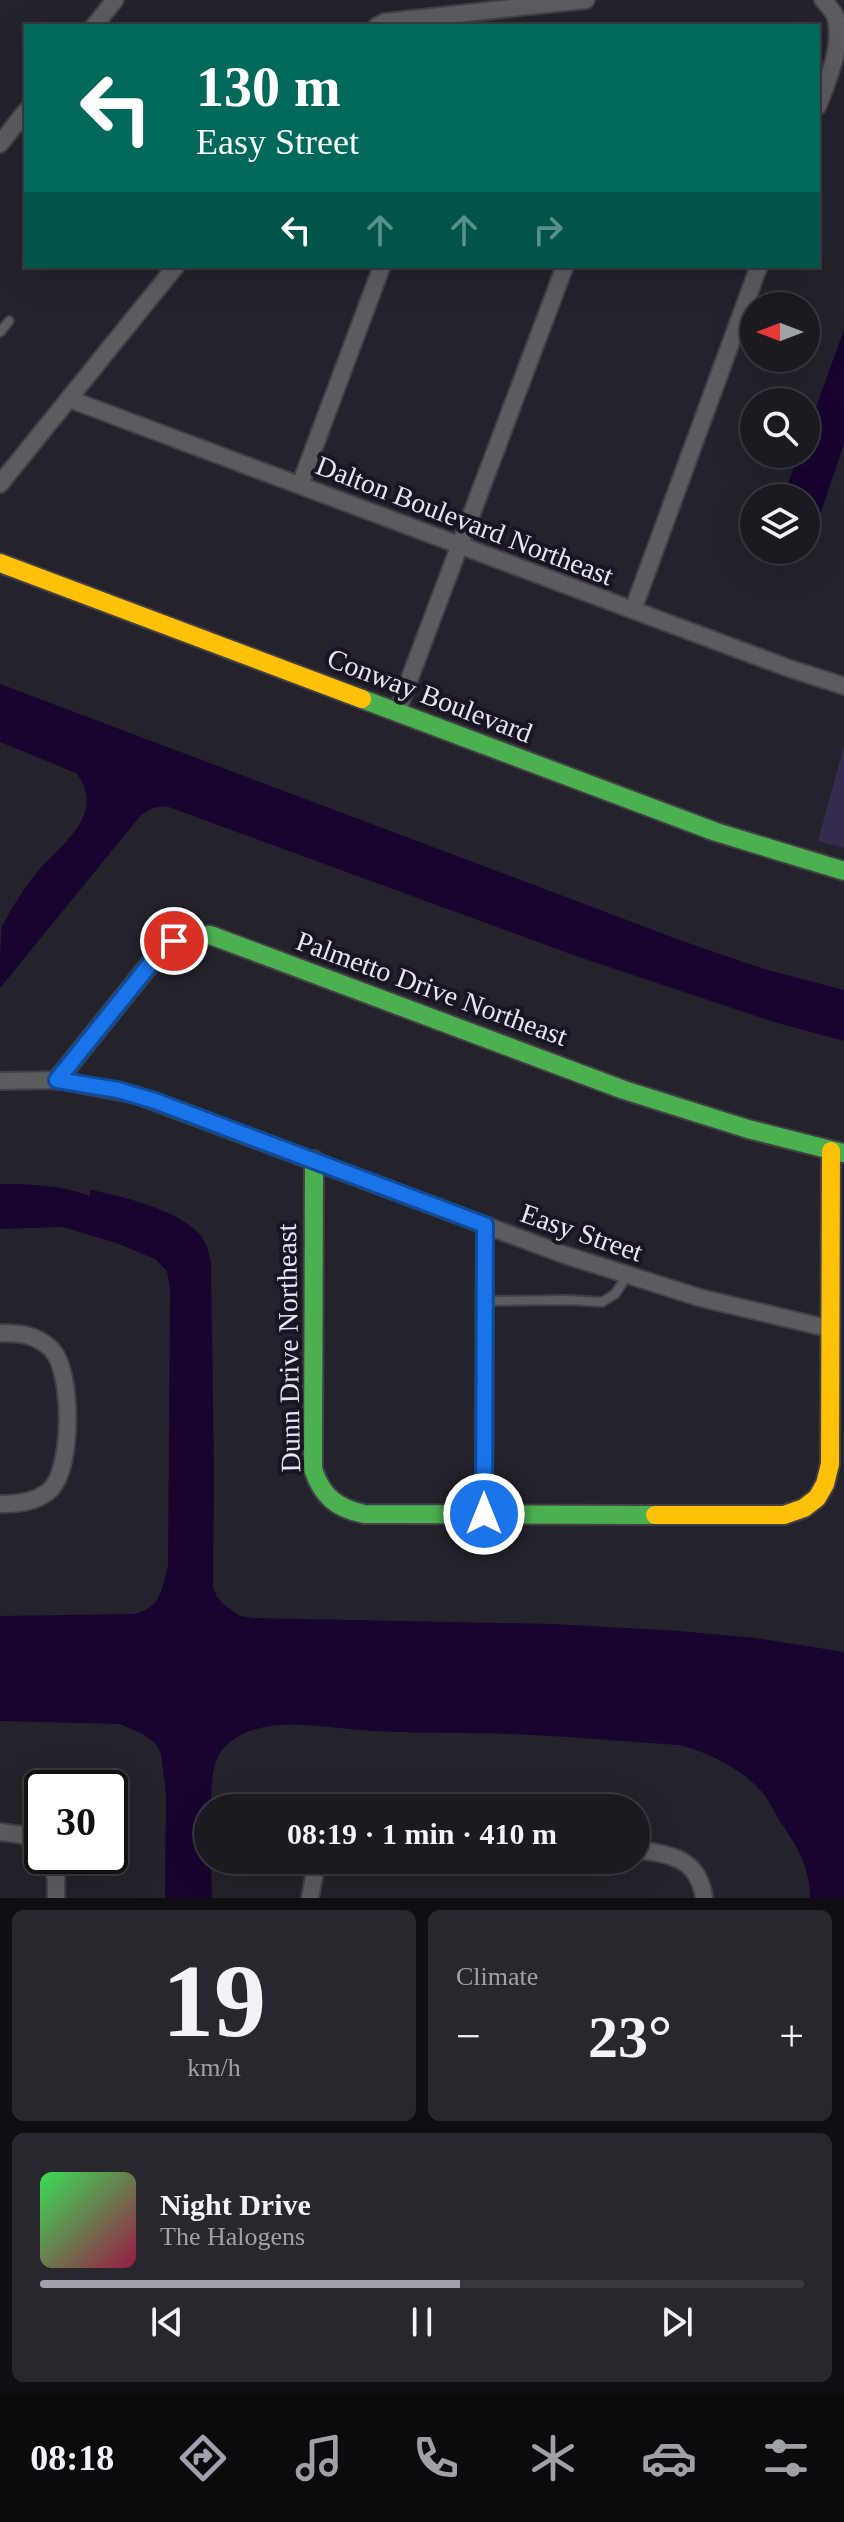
<!DOCTYPE html>
<html lang="en">
<head>
<meta charset="utf-8">
<style>
  :root { --surface:#1b1a20; --page:#28272d; --text:#f1f3f6; --muted:#a0a1a5; --line:#39383e; --accent:#a3a1ab }
  body { margin:0; font-family:"Times New Roman",serif; background:var(--page); color:var(--text); height:100vh; display:flex; flex-direction:column; font-size:30px; white-space:nowrap }
  * { box-sizing:border-box; margin:0 }
  p { font-size:26px; color:var(--muted) }
  .icon { flex:none; width:44px; height:44px; fill:none; stroke:currentColor; stroke-width:2; stroke-linecap:round; stroke-linejoin:round }
  .map { position:relative; height:1898px; overflow:hidden }
  .details { display:flex; flex-direction:column; gap:12px; padding:12px; background:#0f0e12; flex:1 }
  .details>* { flex:none }
  .banner { position:absolute; left:24px; top:24px; width:796px; height:244px; border-radius:0px; box-shadow:0 8px 32px #0002,0 0 0 2px var(--line); background:#00695c; color:#fff; overflow:hidden }
  .needle { width:52px; rotate:270deg }
  .buttons { position:absolute; left:740px; top:292px; display:grid; gap:16px }
  .buttons a { display:grid; place-items:center; width:80px; height:80px; border-radius:50%; background:var(--surface); box-shadow:0 8px 32px #0002,0 0 0 2px var(--line); font-size:40px }
  .speed { position:absolute; left:24px; top:1770px; display:flex; gap:16px; font-size:40px; font-weight:700; text-align:center }
  .speed>* { display:grid; place-content:center; width:104px; height:104px; border-radius:50%; background:var(--surface); box-shadow:0 8px 32px #0002,0 0 0 2px var(--line); line-height:1 }
  .speed .limit { border:4px solid #111; border-radius:12px; background:#fff; color:#111 }
  .pin { position:absolute; display:grid; place-items:center; width:68px; height:68px; color:#fff; margin:-34px; border:4px solid #fff; border-radius:50%; box-shadow:0 2px 8px #0007 }
  .me { position:absolute; width:88px; margin:-44px; rotate:0deg; stroke-linejoin:round; filter:drop-shadow(0 0 6px #0008) }
  .turn { display:flex; align-items:center; gap:28px; height:168px; padding:0 40px; font-size:36px }
  .turn .icon { width:104px; height:104px; stroke-width:2.5 }
  .turn b { display:block; font-size:56px; line-height:68px }
  .lanes { display:flex; align-items:center; height:76px; padding:0 40px; background:#0003; justify-content:center; gap:40px; direction:ltr }
  .lanes .off { opacity:.35 }
  .big { font-size:60px; font-weight:600; line-height:1.1 }
  .details .card { flex:1; display:flex; flex-direction:column; justify-content:center; gap:12px; min-width:0; padding:0 28px; border-radius:12px; background:var(--page) }
  .details .dial { align-items:center; gap:0 }
  .dial b { font-size:104px; line-height:1 }
  .song { display:flex; align-items:center; gap:24px }
  .cover { width:96px; height:96px; border-radius:12px; background:linear-gradient(135deg,hsl(130 70% 55%),hsl(340 70% 35%)) }
  .played { height:8px; border-radius:4px; background:linear-gradient(90deg,var(--accent) 55%,var(--line) 55%) }
  .keys { display:flex; justify-content:space-around; direction:ltr }
  .heat { display:flex; justify-content:space-between; align-items:center; font-size:44px; direction:ltr }
  .details .tiles { flex:1; display:grid; gap:12px; grid-template-columns:1fr 1fr }
  .card:last-child { grid-column:span 2 }
  .trip { position:absolute; left:194px; top:1794px; width:456px; height:80px; border-radius:40px; background:var(--surface); box-shadow:0 8px 32px #0002,0 0 0 2px var(--line); font-weight:600; line-height:80px; text-align:center }
  .tab-bar { display:flex; height:128px; justify-content:space-around; align-items:center; background:#0b0a0d; color:var(--muted) }
  .tab-bar .icon { width:56px; height:56px }
  .tab-bar .selected { color:var(--accent) }
  .tab-bar b { font-size:36px; color:var(--text) }
  .map>svg:first-child { display:block }
  .green { fill:#362a4f }
  .water { fill:#170530 }
  .lines { fill:none; stroke-linecap:round; stroke-linejoin:round }
  .lane-casing { stroke:#423f46; stroke-width:12 }
  .street-casing { stroke:#423f46; stroke-width:20 }
  .fast-casing { stroke:#423f46; stroke-width:22 }
  .slow-casing { stroke:#423f46; stroke-width:22 }
  .lane { stroke:#5c5b60; stroke-width:8 }
  .street { stroke:#5c5b60; stroke-width:16 }
  .fast { stroke:#4caf50; stroke-width:18 }
  .slow { stroke:#ffc107; stroke-width:18 }
  .route-casing { stroke:#114b97; stroke-width:20 }
  .route { stroke:#1a73e8; stroke-width:14 }
  .labels { text-anchor:middle; stroke-width:8; stroke-linejoin:round; paint-order:stroke }
  .street-label { font-size:28px; fill:#e8e5f0; stroke:#191523 }
</style>
</head>
<body>
<div class="map">
<svg width="844" height="1898" viewBox="0 0 844 1898">
  <rect width="100%" height="100%" fill="#24222a"/>
  <path class="green" d="M 844,746 L 844,848 L 818,841 Z"/>
  <path class="water" d="M 844,330 L 844,444 L 806,556 L 792,550 L 806,550 L 806,498 L 782,498 L 799,454 L 806,454 L 806,434 Z
    M 0,684 L 685,942 L 764,969 L 844,990 L 844,1041 L 774,1022 L 579,957 L 166,806 L 153,808 L 141,815 L 0,988 C 0,973 0,938 2,927 C 10,910 27,884 39,870 C 64,842 107,812 76,773 L 0,742 Z
    M 0,1184 C 32,1184 60,1185 90,1196 L 90,1190 C 119,1195 187,1212 203,1239 C 208,1246 209,1254 211,1263 L 214,1472 L 213,1587 L 217,1597 L 223,1604 L 240,1616 L 254,1618 L 552,1624 L 679,1631 L 756,1638 L 844,1652 L 844,1898 L 810,1898 C 810,1867 798,1848 781,1823 C 775,1813 769,1800 761,1791 C 740,1768 708,1752 679,1745 C 630,1742 581,1737 532,1735 C 479,1732 426,1734 373,1731 C 333,1729 277,1716 241,1735 C 210,1750 212,1777 211,1808 L 208,1808 L 208,1860 L 211,1860 L 212,1898 L 165,1898 L 166,1793 L 161,1754 L 156,1744 L 143,1734 L 120,1724 L 0,1721 L 0,1616 L 136,1614 C 162,1605 161,1591 168,1566 L 170,1289 L 167,1271 L 155,1259 L 116,1243 L 63,1227 L 0,1229 Z"/>
  <g class="lines">
    <g class="lane-casing">
      <path id="lane" d="M 0,332 L 9,321
        M 485,1301 L 568,1300 L 602,1302 L 615,1294 L 627,1276"/>
    </g>
    <g class="street-casing">
      <path id="street" d="M 94,26 L 115,0
        M 377,26 L 385,22 L 586,0
        M 818,106 C 828,79 844,44 835,15 C 832,10 827,5 823,0
        M 0,144 L 26,111
        M 69,399 L 788,668 L 844,686
        M 0,484 L 176,266
        M 300,485 L 382,266
        M 633,610 L 759,266
        M 397,712 L 565,266
        M 0,1081 L 57,1080 L 136,1095 L 565,1255 L 701,1298 L 831,1329
        M 0,1333 C 19,1333 36,1334 51,1349 C 73,1369 73,1467 51,1489 C 38,1502 18,1504 0,1504
        M 484,1514 L 485,1225
        M 0,1832 L 23,1835 L 42,1848
        M 636,1850 C 670,1853 699,1859 704,1898
        M 48,1856 L 56,1878 L 56,1898
        M 310,1898 L 315,1871 L 322,1860"/>
    </g>
    <g class="fast-casing">
      <path id="fast" d="M 362,699 L 716,832 L 844,871
        M 57,1080 L 159,953 L 183,939 L 210,935 L 624,1090 L 748,1129 L 843,1153
        M 314,1160 L 313,1469 C 322,1496 336,1508 364,1514 L 655,1515"/>
    </g>
    <g class="slow-casing">
      <path id="slow" d="M 0,563 L 362,699
        M 655,1515 L 784,1515 L 804,1508 L 817,1498 L 825,1484 L 830,1464 L 831,1151"/>
    </g>
    <use href="#lane" class="lane"/>
    <use href="#street" class="street"/>
    <use href="#fast" class="fast"/>
    <use href="#slow" class="slow"/>
  </g>
  <g class="lines">
    <g class="route-casing">
      <path id="route" d="M 174,941 L 159,953 L 57,1080 L 118,1090 L 155,1101 L 485,1225 L 484,1514"/>
    </g>
    <use href="#route" class="route"/>
  </g>
  <g class="labels">
    <g class="street-label">
      <text transform="translate(465 520) rotate(21)" y="10">Dalton Boulevard Northeast</text>
      <text transform="translate(430 695) rotate(21)" y="10">Conway Boulevard</text>
      <text transform="translate(432 988) rotate(20)" y="10">Palmetto Drive Northeast</text>
      <text transform="translate(582 1232) rotate(19)" y="10">Easy Street</text>
      <text transform="translate(288 1348) rotate(-91)" y="10">Dunn Drive Northeast</text>
    </g>
  </g>
</svg>
<div class="buttons">
<a><svg class="needle" viewBox="-14 -14 28 28"><path d="M0-13l5 13h-10z" fill="#e53935"/><path d="M0 13l5-13h-10z" fill="#a0a1a5"/></svg></a>
<a><svg class="icon" aria-label="search" viewBox="0 0 24 24"><circle cx="10" cy="10" r="6"/><path d="M15 15l6 6"/></svg></a>
<a><svg class="icon" aria-label="layers" viewBox="0 0 24 24"><path d="M12 4l9 5-9 5-9-5zM3 14l9 5 9-5"/></svg></a>
</div>
<div class="speed"><div class="limit">30</div></div>
<div class="pin" style="left:174px;top:941px;background:#d93025"><svg class="icon" aria-label="arrive" viewBox="0 0 24 24"><path d="M6 21V4h12l-3 4 3 4H6"/></svg></div>
<svg class="me" style="left:484px;top:1514px" viewBox="-20 -20 40 40"><circle r="17" fill="#1a73e8" stroke="#fff" stroke-width="3"/><path d="M0-11L8 9 0 5-8 9z" fill="#fff"/></svg>
<div class="trip">08:19 · 1 min · 410 m</div>
<div class="banner">
<div class="turn"><svg class="icon" aria-label="left" viewBox="0 0 24 24"><path d="M17 20v-9H6M10 6l-5 5 5 5"/></svg><div><b>130 m</b>Easy Street</div></div>
<div class="lanes"><svg class="icon" aria-label="left" viewBox="0 0 24 24"><path d="M17 20v-9H6M10 6l-5 5 5 5"/></svg><svg class="icon off" aria-label="ahead" viewBox="0 0 24 24"><path d="M12 20V5M6 11l6-6 6 6"/></svg><svg class="icon off" aria-label="ahead" viewBox="0 0 24 24"><path d="M12 20V5M6 11l6-6 6 6"/></svg><svg class="icon off" aria-label="right" viewBox="0 0 24 24"><path d="M7 20v-9h11M14 6l5 5-5 5"/></svg></div>
</div>
</div>
<section class="details">
<div class="tiles">
<div class="card dial"><b>19</b><p>km/h</p></div>
<div class="card"><p>Climate</p>
<div class="heat"><a>−</a><b class="big">23°</b><a>+</a></div>
</div>
<div class="card">
<div class="song"><i class="cover"></i><div><b>Night Drive</b><p>The Halogens</p></div></div>
<div class="played"></div>
<div class="keys"><svg class="icon" aria-label="previous" viewBox="0 0 24 24"><path d="M18 5L8 12l10 7zM5 5v14"/></svg><svg class="icon" aria-label="pause" viewBox="0 0 24 24"><path d="M8 5v14M16 5v14"/></svg><svg class="icon" aria-label="next" viewBox="0 0 24 24"><path d="M6 5l10 7-10 7zM19 5v14"/></svg></div>
</div>
</div>
</section>
<nav class="tab-bar">
<b>08:18</b>
<svg class="icon selected" aria-label="directions" viewBox="0 0 24 24"><path d="M12 3l9 9-9 9-9-9zM9 14v-3h6M13 9l2 2-2 2"/></svg>
<svg class="icon" aria-label="music" viewBox="0 0 24 24"><path d="M9 18V5l10-2v13"/><circle cx="6" cy="18" r="3"/><circle cx="16" cy="16" r="3"/></svg>
<svg class="icon" aria-label="phone" viewBox="0 0 24 24"><path d="M5 4h4l2 5-3 2q2 4 5 5l2-3 5 2v4C11 20 4 13 5 4z"/></svg>
<svg class="icon" aria-label="climate" viewBox="0 0 24 24"><path d="M12 3v18M4 7l16 10M4 17L20 7"/></svg>
<svg class="icon" aria-label="car" viewBox="0 0 24 24"><path d="M5 17H2v-5l4-1 3-4h7l3 4 3 1v5h-3M9 17h6M6 11h13"/><circle cx="7" cy="17" r="2"/><circle cx="17" cy="17" r="2"/></svg>
<svg class="icon" aria-label="filters" viewBox="0 0 24 24"><path d="M4 7h16M4 17h16"/><circle cx="9" cy="7" r="2"/><circle cx="15" cy="17" r="2"/></svg>
</nav>
</body>
</html>
